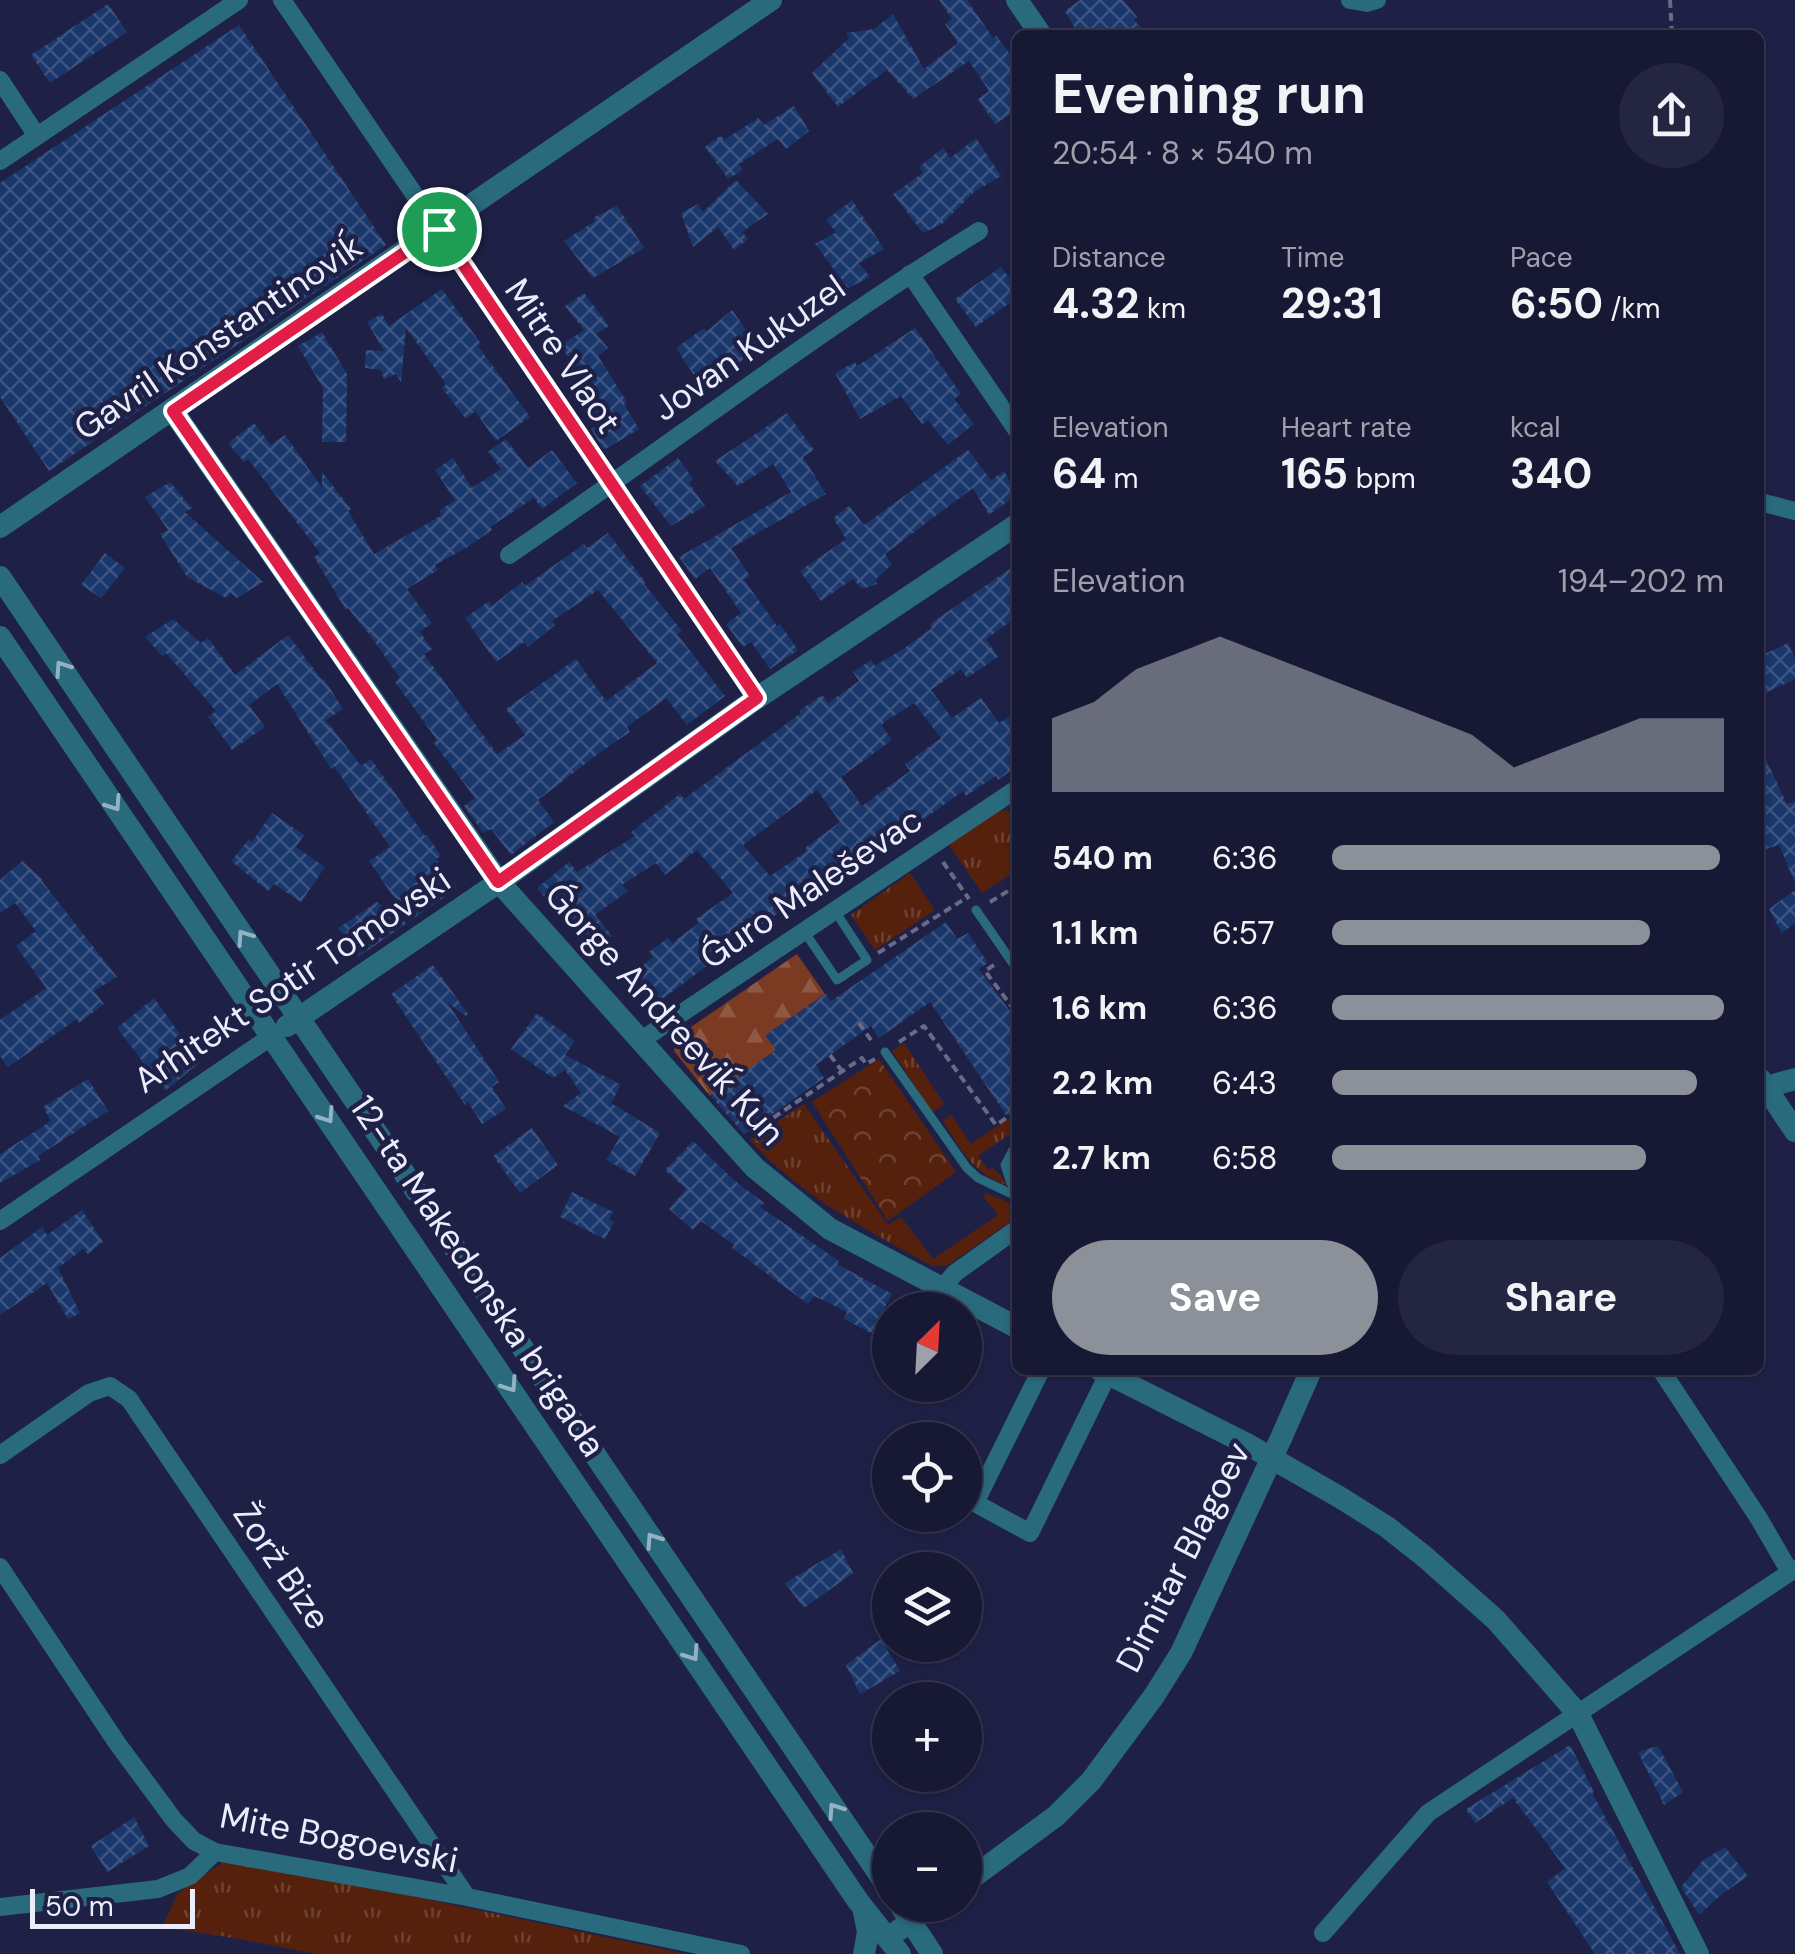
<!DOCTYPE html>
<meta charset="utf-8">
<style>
body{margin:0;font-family:"DM Sans",sans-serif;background:#242540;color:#f1f3f6;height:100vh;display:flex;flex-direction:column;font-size:38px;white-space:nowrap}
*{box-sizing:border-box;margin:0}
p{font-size:32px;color:#9ea0ac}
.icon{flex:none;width:55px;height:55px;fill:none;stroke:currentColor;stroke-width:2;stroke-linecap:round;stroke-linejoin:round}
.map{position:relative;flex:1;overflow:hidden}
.drawer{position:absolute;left:1012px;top:30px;width:752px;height:1345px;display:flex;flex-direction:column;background:#171834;border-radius:15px;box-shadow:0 2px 8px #0004,0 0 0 2px #36374f}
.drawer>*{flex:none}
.needle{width:65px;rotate:24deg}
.buttons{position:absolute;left:872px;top:1292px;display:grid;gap:20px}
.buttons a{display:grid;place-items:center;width:110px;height:110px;border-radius:50%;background:#171834;box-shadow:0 2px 8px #0004,0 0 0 2px #36374f;font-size:50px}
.scale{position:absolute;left:30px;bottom:25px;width:165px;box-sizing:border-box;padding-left:10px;border:5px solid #ebedfc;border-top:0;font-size:28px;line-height:35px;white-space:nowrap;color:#ebedfc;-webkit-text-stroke:8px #1f2046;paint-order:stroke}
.pin{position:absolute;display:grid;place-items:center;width:85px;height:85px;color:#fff;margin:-42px;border:5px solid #fff;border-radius:50%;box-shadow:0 2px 10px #0007}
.round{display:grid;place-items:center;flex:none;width:105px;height:105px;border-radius:52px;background:#242540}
.headline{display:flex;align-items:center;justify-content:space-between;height:170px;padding:0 40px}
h1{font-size:55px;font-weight:700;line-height:75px}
.stats{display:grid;grid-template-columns:repeat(3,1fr);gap:15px;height:170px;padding:10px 40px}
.stats div{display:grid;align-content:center}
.stats b{font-size:42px;font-weight:700}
.stats small{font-size:28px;font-weight:400}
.stats p{font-size:28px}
.chart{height:280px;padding:20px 40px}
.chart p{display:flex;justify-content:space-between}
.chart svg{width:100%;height:180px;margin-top:10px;fill:#8c9099;opacity:.7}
.primary-button{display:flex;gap:20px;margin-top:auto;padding:20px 40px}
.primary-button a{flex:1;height:115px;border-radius:60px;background:#8c9099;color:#fff;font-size:40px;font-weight:700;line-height:115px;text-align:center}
.primary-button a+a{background:#242540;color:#f1f3f6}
ul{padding:0 40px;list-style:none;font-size:32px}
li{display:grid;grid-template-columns:160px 120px 1fr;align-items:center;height:75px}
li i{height:25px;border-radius:12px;background:#8c9099}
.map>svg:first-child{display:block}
.grass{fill:url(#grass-tufts)}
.forest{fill:url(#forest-firs)}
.park{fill:url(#park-crowns)}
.building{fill:url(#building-cross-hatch);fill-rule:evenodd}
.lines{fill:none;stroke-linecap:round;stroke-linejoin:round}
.path{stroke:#686a87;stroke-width:4;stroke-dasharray:8 5;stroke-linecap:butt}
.service{stroke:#2a6a7d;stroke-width:9}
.minor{stroke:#2a6a7d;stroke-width:18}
.tertiary{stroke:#2a6a7d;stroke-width:22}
.oneway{stroke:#94b2c3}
.route-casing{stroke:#fff;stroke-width:20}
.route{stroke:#e11d48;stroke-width:12}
.labels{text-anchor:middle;stroke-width:9;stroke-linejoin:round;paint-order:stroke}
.street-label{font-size:35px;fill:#ebedfc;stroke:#1f2046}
</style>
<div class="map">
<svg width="1795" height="1954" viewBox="0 0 1795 1954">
<defs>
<pattern id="grass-tufts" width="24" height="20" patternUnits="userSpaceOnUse" patternTransform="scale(2.5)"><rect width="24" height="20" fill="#55210d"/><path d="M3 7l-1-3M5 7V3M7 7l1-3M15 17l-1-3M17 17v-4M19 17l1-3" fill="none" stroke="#6e4231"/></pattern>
<pattern id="forest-firs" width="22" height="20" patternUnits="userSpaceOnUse" patternTransform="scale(2.5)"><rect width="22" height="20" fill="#7b3b23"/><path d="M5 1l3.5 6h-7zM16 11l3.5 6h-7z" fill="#8e5844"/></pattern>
<pattern id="park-crowns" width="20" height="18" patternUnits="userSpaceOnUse" patternTransform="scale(2.5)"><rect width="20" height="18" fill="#55210d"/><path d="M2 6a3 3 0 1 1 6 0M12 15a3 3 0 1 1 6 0" fill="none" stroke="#6e4231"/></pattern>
<pattern id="building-cross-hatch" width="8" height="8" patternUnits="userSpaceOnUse" patternTransform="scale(2.5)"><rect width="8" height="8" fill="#19376b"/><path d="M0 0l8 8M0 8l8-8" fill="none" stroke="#3b5481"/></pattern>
</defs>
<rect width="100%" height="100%" fill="#1f2046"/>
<!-- grass -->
<g class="grass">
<path d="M 1006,810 L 1017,817 L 1017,870 L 982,893 L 949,845 L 992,813 Z"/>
<path d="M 910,873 L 935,910 L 875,950 L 851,915 Z"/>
<path d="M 904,1043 L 944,1104 L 932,1112 L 892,1051 Z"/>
<path d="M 804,1104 L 888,1225 L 901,1217 L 933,1259 L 998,1215 L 983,1196 L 986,1193 L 1017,1206 L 1017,1217 L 947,1266 L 933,1266 L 923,1261 C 859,1225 800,1195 750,1140 Z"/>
<path d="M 1017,1113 L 1017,1129 L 978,1156 L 988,1170 L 993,1167 L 1009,1186 C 972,1173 963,1152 943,1121 L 951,1115 L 971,1144 Z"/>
<path d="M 223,1862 L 411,1896 L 687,1954 L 316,1954 L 240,1939 L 162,1927 L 178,1893 Z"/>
</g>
<!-- forest -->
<path class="forest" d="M 797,954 L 825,994 L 766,1035 L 776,1050 L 710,1096 L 674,1051 L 675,1038 Z"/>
<!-- park -->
<path class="park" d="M 879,1059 L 956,1172 L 888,1221 L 812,1102 Z"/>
<!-- building -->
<g class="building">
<path d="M 939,0 L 967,0 L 993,38 L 996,36 L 1018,64 L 1018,109 L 995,124 L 978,99 L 989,91 L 969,61 L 913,99 L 887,70 L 838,107 L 812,73 L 849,38 L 847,33 L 874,29 L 893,14 L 924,69 L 958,43 L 945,24 L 952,19 Z"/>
<path d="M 1080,0 L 1123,0 L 1137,17 L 1134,20 L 1148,35 L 1079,35 L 1065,11 Z"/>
<path d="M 108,4 L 127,32 L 50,83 L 31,55 Z"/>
<path d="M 239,25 L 386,245 L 49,471 L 0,397 L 0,183 Z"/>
<path d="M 794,106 L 809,131 L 786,149 L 778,139 L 739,164 L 743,170 L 728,179 L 705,147 L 721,135 L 724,140 L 758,118 L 764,125 Z"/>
<path d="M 976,138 L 1001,176 L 974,192 L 942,224 L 923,233 L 893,194 L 923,173 L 919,167 L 943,148 L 950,158 Z"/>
<path d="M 736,180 L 768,214 L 742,232 L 748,239 L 734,250 L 718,227 L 693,247 L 681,213 L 698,204 L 703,212 Z"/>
<path d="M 852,200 L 884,249 L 859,263 L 870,277 L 848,288 L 815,244 L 836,232 L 826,220 Z"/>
<path d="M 617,206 L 644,248 L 593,278 L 564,241 L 595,221 L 593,218 Z"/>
<path d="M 1001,267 L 1018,289 L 1018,297 L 976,327 L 955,299 Z"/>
<path d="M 442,289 L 481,344 L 478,346 L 530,417 L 496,441 L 475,411 L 466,419 L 442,388 L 446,384 L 406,328 L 401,382 L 396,374 L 384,379 L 381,370 L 365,368 L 366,350 L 384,351 L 367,322 L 382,314 L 389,326 Z"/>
<path d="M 584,293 L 609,326 L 596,334 L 608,348 L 598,356 L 627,402 L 624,404 L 639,429 L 604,450 L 591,429 L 598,425 L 579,396 L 587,391 L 561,345 L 584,330 L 565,306 Z"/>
<path d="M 732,310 L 759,348 L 734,366 L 729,358 L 697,380 L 676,348 L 704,328 L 706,332 Z"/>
<path d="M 915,328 L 961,394 L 954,399 L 974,424 L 948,445 L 928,420 L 922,424 L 901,396 L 860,419 L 835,373 L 855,362 L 857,366 Z"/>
<path d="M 322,332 L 347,374 L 346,442 L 322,442 L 323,388 L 298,346 Z"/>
<path d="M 787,413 L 814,450 L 803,457 L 826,494 L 731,548 L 750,576 L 744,580 L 777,626 L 780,624 L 798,650 L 770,669 L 751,642 L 743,647 L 726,624 L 741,613 L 710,568 L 695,579 L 679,557 L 791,492 L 773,464 L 738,486 L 715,461 Z"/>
<path d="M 254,423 L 271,445 L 285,435 L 322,488 L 322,472 L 351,509 L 348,511 L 374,554 L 442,515 L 439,511 L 455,500 L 435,470 L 453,458 L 472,488 L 501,469 L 488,452 L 506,439 L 528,468 L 552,450 L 577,483 L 542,509 L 534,498 L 490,527 L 492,530 L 466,548 L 435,565 L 438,570 L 407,589 L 432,623 L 420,632 L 432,649 L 424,654 L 497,754 L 525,735 L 506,709 L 576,659 L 606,701 L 657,663 L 598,590 L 552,621 L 555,625 L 528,647 L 524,642 L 496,662 L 465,618 L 489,601 L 492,606 L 522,582 L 525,586 L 584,544 L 587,548 L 608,533 L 646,583 L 644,584 L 682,631 L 677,634 L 725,696 L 687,725 L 666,698 L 627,727 L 630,732 L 602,751 L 538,800 L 554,822 L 511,855 L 491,829 L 483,833 L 464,806 L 475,798 L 433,742 L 437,740 L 395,682 L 400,678 L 372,638 L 348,608 L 346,610 L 314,557 L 320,553 L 248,459 L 244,462 L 228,443 Z"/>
<path d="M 968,450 L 991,480 L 1004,471 L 1018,494 L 989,515 L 973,488 L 885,554 L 892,564 L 875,580 L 877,584 L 862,589 L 853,579 L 821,601 L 800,571 L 846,539 L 833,518 L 849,506 L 864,525 Z"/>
<path d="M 678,458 L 693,479 L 689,483 L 705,506 L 671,526 L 640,486 Z"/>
<path d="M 170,482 L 192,508 L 185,512 L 263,582 L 237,598 L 231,593 L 226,598 L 187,577 L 160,534 L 168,530 L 145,497 Z"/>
<path d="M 105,553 L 125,568 L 101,598 L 81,585 Z"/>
<path d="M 1018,563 L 1018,616 L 986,639 L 998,657 L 967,678 L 961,669 L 931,690 L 952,718 L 981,698 L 999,723 L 1018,711 L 1018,766 L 998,780 L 996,776 L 966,796 L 963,791 L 880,851 L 860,865 L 856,865 L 782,918 L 778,913 L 718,955 L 719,957 L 657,1003 L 634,972 L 653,957 L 649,952 L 668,938 L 672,943 L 699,923 L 696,919 L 733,893 L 697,850 L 665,875 L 656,863 L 622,885 L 628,891 L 595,915 L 612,936 L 589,954 L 537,888 L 569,862 L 577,872 L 635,836 L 631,832 L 680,794 L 684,799 L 801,713 L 799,711 L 822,695 L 828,703 L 859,681 L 853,672 L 871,660 L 875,666 L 906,647 L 932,628 L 930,624 ZM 914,703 L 941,738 L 905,764 L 910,771 L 862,806 L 841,777 L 892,740 L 882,726 L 883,723 ZM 817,790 L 840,822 L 805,848 L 807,851 L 770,876 L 743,845 Z"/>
<path d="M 173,619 L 201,643 L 208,638 L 235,675 L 288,635 L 322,680 L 324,679 L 343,709 L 326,720 L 361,766 L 371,759 L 425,836 L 427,835 L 441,856 L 436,859 L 457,888 L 410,921 L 369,861 L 390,847 L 334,766 L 331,769 L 277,684 L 249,705 L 265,727 L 232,750 L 208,717 L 216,711 L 166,653 L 162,656 L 145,637 Z"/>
<path d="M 1788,643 L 1795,659 L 1795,679 L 1765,693 L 1760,681 L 1760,656 Z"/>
<path d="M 1760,747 L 1787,804 L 1795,801 L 1795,883 L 1779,845 L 1760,851 Z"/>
<path d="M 272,813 L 304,835 L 296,847 L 325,867 L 301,902 L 274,884 L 268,891 L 231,861 L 249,839 L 252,842 Z"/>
<path d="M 22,861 L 42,879 L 41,880 L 117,977 L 94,991 L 104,1004 L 79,1023 L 77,1019 L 8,1067 L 0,1056 L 0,1020 L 46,988 L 16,946 L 36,931 L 15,903 L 0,913 L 0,880 Z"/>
<path d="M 1795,890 L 1795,923 L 1782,933 L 1769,909 Z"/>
<path d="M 377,902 L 407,923 L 358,957 L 338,928 Z"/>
<path d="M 946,922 L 957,939 L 968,933 L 988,963 L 979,969 L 1018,1022 L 1018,1107 L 1006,1115 L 930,1002 L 879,1038 L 871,1026 L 830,1055 L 816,1065 L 824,1078 L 744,1134 L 710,1095 L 776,1050 L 765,1035 L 826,994 L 831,1001 Z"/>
<path d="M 433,965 L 468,1014 L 466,1016 L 447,1002 L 499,1082 L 492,1087 L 506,1109 L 482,1124 L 468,1102 L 465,1105 L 391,994 Z"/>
<path d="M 154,998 L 200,1062 L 165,1091 L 117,1028 Z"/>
<path d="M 537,1013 L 575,1041 L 565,1055 L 621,1085 L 611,1103 L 660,1133 L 635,1176 L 606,1160 L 620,1137 L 563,1106 L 581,1093 L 565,1070 L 553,1078 L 511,1049 Z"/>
<path d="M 88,1079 L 108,1111 L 38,1156 L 40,1160 L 0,1183 L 0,1154 L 51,1121 L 43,1107 Z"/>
<path d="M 532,1128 L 558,1165 L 520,1193 L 493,1156 Z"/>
<path d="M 693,1141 L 735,1181 L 764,1203 L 760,1207 L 839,1261 L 837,1264 L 892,1294 L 871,1333 L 844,1319 L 847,1312 L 814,1296 L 808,1304 L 732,1248 L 734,1245 L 701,1221 L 693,1230 L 669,1209 L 686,1189 L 665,1170 Z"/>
<path d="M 572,1192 L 613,1212 L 609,1219 L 614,1222 L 605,1239 L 560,1217 Z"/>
<path d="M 82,1210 L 103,1242 L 88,1254 L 83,1249 L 58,1268 L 80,1313 L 68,1319 L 47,1283 L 0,1315 L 0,1258 L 42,1227 L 47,1235 Z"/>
<path d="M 841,1549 L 853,1573 L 804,1608 L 785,1583 Z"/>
<path d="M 881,1639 L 900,1671 L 860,1694 L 846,1665 Z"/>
<path d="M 1570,1745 L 1594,1792 L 1592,1793 L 1680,1954 L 1595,1954 L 1547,1882 L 1565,1868 L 1513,1798 L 1475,1823 L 1466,1809 Z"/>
<path d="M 1658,1746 L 1683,1792 L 1664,1805 L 1638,1752 Z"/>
<path d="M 134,1817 L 149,1846 L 107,1872 L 91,1846 Z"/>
<path d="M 1725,1847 L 1748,1876 L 1722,1894 L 1699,1915 L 1681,1887 L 1703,1860 Z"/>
</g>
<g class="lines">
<!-- path -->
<g class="path">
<path d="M 1670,0 L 1672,35"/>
<path d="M 943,862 L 969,899"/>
<path d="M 990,902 L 1018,885"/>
<path d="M 878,953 L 963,900"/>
<path d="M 994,965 L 985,971 L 1018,1015"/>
<path d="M 859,1023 L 873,1043"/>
<path d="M 899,1042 L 924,1026 L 996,1125 L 1018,1110"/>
<path d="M 830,1055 L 842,1071"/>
<path d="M 752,1132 L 862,1058 L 866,1064 L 875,1059"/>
</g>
<!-- service -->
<g class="service">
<path d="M 976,910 L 1018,971"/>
<path d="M 804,931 L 837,980 L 867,960 L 835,911"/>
<path d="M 885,1052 L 967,1168 L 978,1178 L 1018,1197"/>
<path d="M 1018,1146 L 1013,1150 L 1005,1165 L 1011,1183 L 1018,1194"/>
</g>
<!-- minor -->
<g class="minor">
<path d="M 282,0 L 757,698"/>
<path d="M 1350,0 L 1367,3 L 1377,0"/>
<path d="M 0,80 L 37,136"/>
<path d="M 0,161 L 239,0"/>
<path d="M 910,274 L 1018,432"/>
<path d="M 1760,502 L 1795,511"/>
<path d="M 509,555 C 666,448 817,331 979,231"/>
<path d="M 640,1041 L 1018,788"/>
<path d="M 0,1221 L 272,1036"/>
<path d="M 941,1289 L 955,1273 L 1018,1228"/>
<path d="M 1041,1370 L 975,1503 L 1030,1533 L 1108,1374"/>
<path d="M 1661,1370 L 1758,1517 L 1790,1572"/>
<path d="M 0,1455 L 89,1393 L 110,1386 L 129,1399 L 467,1897"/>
<path d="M 0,1567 L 117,1743 L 174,1820 L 194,1841 L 215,1852 L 467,1897 L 741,1954"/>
<path d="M 0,1907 L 158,1889 L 190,1876 L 215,1852"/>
<path d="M 1323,1933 L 1428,1813 L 1795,1569"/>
</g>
<!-- tertiary -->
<g class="tertiary">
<path d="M 1017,0 L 1041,35"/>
<path d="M 173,411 L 499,882 L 735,1146 L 755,1168 L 830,1229 L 1018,1328"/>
<path d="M 0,527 L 771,0"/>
<path d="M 0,577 L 890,1890"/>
<path d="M 0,637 L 858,1901 L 900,1954"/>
<path d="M 287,1026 L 499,882 L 757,698 L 1018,524"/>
<path d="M 1760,1079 L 1795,1131"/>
<path d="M 1766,1087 L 1795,1079"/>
<path d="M 1100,1370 L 1247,1444 L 1341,1498 L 1387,1527 L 1425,1557 L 1496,1620 L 1578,1714 L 1698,1954"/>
<path d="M 965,1883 L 1056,1816 L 1091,1781 L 1154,1696 L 1181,1653 L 1282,1436 L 1311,1370"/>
<path d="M 900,1905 L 932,1954"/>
<path d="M 899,1930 L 933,1905"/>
<path d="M 864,1954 L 868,1932 L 864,1912"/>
</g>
</g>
<!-- one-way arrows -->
<defs><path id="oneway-chevron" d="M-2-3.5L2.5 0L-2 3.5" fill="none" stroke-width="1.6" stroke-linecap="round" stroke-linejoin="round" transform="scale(2.5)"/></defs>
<g class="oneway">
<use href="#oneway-chevron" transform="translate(62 668) rotate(-124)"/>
<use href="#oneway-chevron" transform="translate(114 804) rotate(56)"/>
<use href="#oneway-chevron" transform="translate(244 937) rotate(-124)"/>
<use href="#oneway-chevron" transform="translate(327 1116) rotate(56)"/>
<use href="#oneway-chevron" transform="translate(510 1385) rotate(56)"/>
<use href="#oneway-chevron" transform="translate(653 1540) rotate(-124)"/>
<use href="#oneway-chevron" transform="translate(692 1654) rotate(56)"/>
<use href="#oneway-chevron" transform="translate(835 1810) rotate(-124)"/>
</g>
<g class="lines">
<!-- route casing -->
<g class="route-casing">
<path id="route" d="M 439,229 L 757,698 L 498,882 L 173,411 Z"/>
</g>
<!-- route -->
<use href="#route" class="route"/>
</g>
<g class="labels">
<!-- street labels -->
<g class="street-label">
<text transform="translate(218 337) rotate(-34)" y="12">Gavril Konstantinoviḱ</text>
<text transform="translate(749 348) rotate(-35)" y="12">Jovan Kukuzel</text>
<text transform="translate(563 356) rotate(56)" y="12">Mitre Vlaot</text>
<text transform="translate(811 888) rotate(-34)" y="12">Ǵuro Maleševac</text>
<text transform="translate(292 980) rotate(-34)" y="12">Arhitekt Sotir Tomovski</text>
<text transform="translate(665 1014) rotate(48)" y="12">Ǵorge Andreeviḱ Kun</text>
<text transform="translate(478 1276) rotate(56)" y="12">12-ta Makedonska brigada</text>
<text transform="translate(1183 1557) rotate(-63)" y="12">Dimitar Blagoev</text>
<text transform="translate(282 1566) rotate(56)" y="12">Žorž Bize</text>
<text transform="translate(339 1838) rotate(11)" y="12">Mite Bogoevski</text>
</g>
</g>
</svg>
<div class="buttons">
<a><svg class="needle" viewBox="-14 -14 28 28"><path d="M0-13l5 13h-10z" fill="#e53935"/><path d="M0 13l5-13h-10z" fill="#9ea0ac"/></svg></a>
<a><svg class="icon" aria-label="locate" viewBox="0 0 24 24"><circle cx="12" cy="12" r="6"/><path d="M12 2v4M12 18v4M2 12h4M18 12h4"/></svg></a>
<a><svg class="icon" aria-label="layers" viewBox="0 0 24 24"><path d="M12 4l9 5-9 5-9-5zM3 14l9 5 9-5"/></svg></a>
<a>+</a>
<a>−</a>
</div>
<div class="scale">50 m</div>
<div class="pin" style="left:439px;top:229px;background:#1e9e55"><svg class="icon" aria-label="arrive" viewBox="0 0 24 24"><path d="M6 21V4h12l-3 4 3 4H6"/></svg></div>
<section class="drawer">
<div class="headline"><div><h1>Evening run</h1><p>20:54 · 8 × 540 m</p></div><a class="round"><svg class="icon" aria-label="share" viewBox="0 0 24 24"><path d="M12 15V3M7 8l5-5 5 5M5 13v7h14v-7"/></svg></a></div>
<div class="stats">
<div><p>Distance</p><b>4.32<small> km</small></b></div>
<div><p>Time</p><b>29:31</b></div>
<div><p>Pace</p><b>6:50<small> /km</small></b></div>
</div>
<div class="stats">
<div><p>Elevation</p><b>64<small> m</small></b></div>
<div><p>Heart rate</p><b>165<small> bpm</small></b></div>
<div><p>kcal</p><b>340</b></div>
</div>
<div class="chart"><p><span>Elevation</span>194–202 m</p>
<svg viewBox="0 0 160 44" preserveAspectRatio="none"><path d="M0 44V26L10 22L20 14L30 10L40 6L50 10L60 14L70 18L80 22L90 26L100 30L110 38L120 34L130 30L140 26L150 26L160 26V44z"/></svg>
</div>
<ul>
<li><b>540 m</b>6:36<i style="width:99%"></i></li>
<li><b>1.1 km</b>6:57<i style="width:81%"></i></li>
<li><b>1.6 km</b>6:36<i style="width:100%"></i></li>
<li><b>2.2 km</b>6:43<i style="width:93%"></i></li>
<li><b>2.7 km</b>6:58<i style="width:80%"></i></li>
</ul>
<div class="primary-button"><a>Save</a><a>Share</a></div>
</section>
</div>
